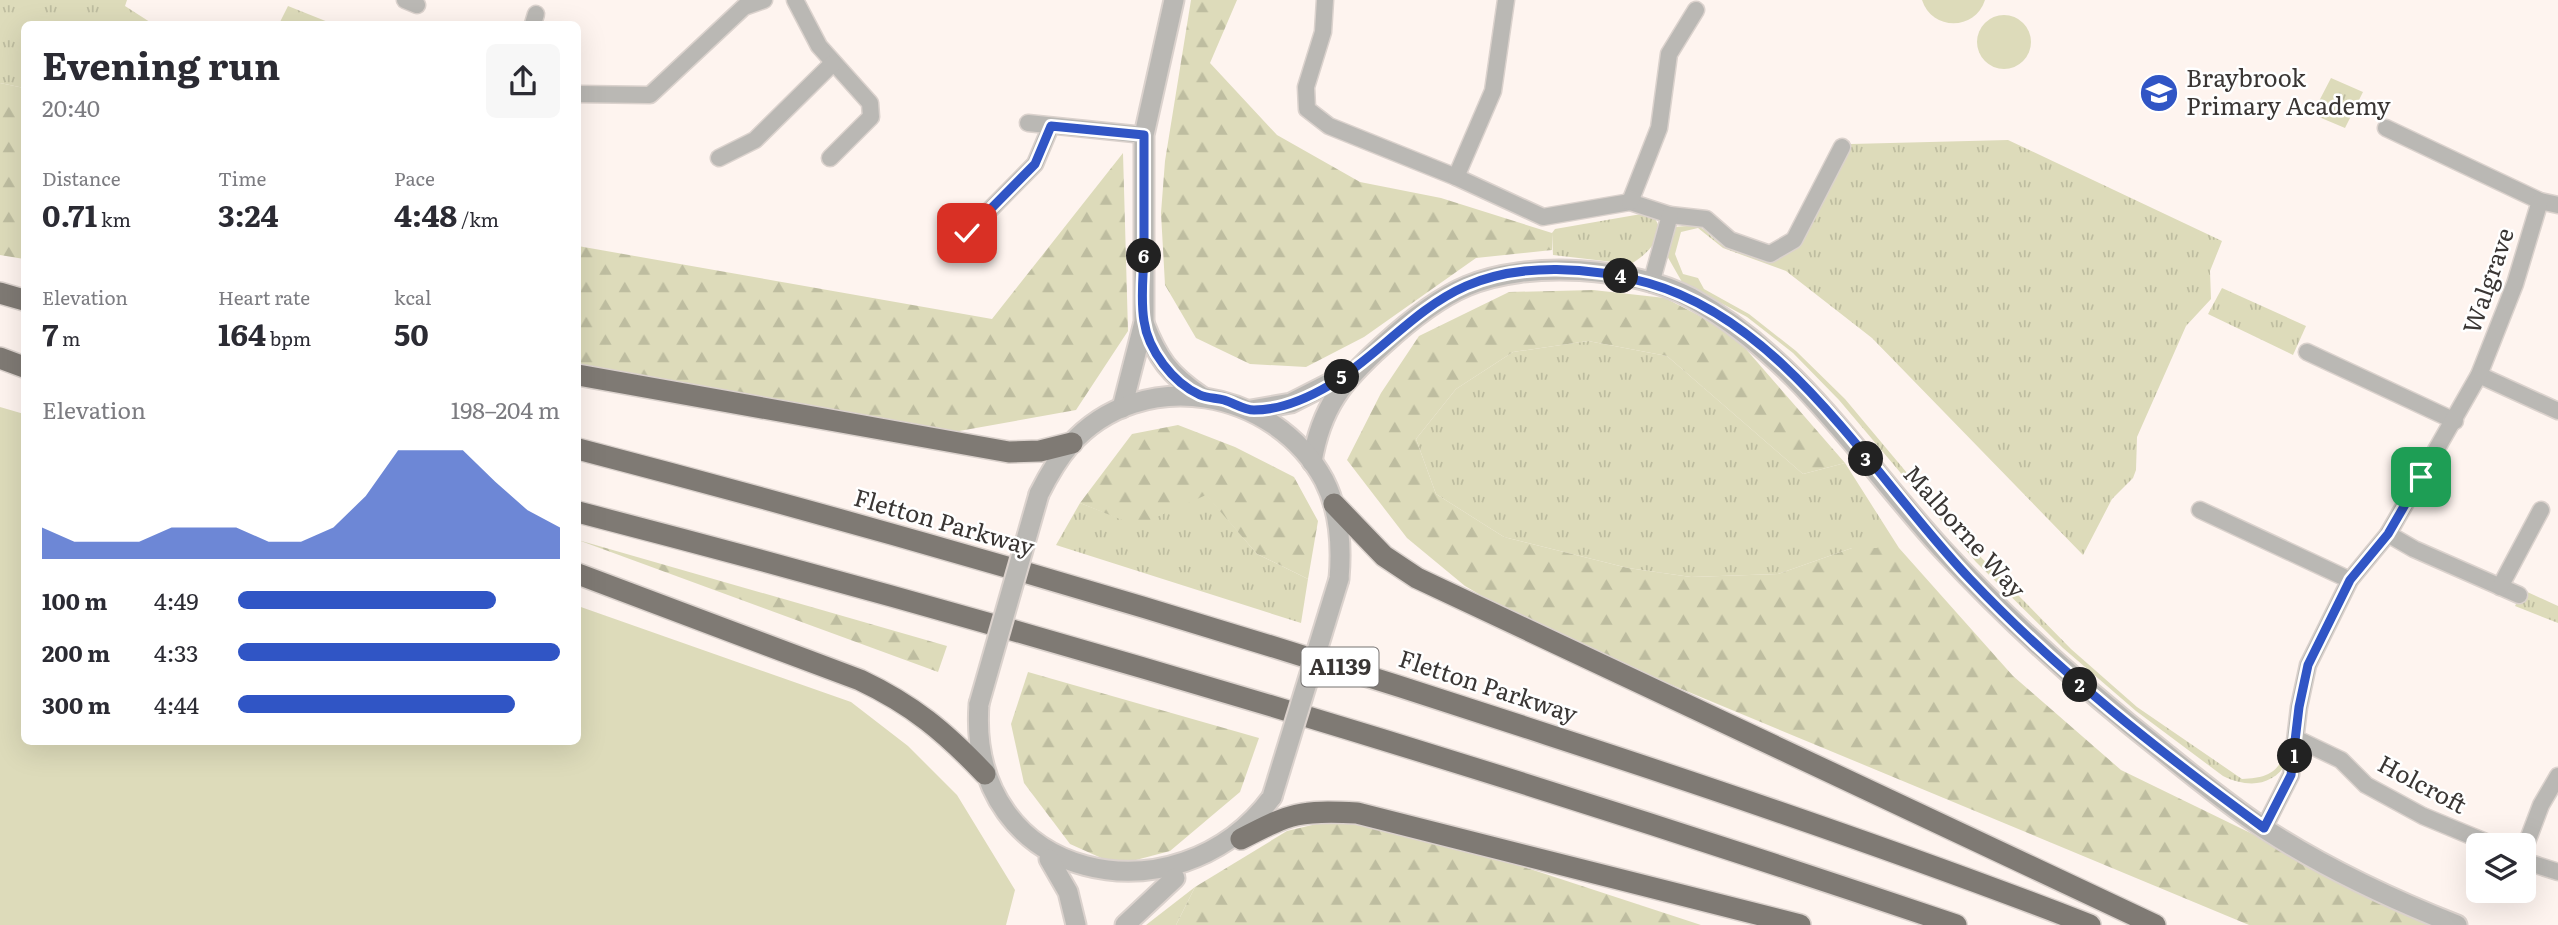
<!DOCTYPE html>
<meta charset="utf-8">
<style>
body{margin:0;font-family:Literata,serif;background:#f7f7f7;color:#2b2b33;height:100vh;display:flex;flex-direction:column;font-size:26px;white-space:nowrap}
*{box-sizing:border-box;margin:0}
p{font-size:23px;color:#7c7c81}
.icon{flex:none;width:38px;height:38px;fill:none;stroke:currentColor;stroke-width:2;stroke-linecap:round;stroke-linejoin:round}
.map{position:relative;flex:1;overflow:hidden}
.sheet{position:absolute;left:21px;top:21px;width:560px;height:724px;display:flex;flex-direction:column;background:#fff;border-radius:10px;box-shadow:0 7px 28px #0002}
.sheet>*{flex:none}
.controls{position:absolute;left:2466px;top:833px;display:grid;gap:14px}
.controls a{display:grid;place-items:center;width:70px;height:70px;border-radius:10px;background:#fff;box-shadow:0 7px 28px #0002;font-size:35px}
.pin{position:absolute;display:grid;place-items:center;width:60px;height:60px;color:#fff;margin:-30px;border-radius:14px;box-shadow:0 4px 10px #0006}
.km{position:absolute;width:35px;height:35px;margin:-18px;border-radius:50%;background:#222;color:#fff;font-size:19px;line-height:35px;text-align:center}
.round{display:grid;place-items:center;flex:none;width:74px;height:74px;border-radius:10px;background:#f7f7f7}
.overview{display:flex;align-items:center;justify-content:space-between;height:119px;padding:0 21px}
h1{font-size:38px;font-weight:700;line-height:52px}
.figures{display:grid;grid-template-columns:repeat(3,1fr);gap:10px;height:119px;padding:7px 21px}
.figures div{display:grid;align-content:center}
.figures b{font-size:30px;font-weight:700}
.figures small{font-size:19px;font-weight:400}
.figures p{font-size:19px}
.chart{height:196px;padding:14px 21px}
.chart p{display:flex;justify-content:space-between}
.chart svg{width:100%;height:126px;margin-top:7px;fill:#3055c5;opacity:.7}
ul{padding:0 21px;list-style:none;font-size:23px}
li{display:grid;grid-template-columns:112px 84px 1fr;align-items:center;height:52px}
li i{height:18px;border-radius:9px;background:#3055c5}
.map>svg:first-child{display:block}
.grass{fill:url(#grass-tufts)}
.forest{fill:url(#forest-firs)}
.park{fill:#dddbba}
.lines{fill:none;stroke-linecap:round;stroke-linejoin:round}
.minor-casing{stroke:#dbd2cd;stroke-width:19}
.tertiary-casing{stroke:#dbd2cd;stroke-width:23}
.trunk-casing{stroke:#dbd2cd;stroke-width:24}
.minor{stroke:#bab8b4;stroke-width:16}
.tertiary{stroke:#bab8b4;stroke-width:19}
.trunk{stroke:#7f7a74;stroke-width:21}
.tertiary-bridge-casing{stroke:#dbd2cd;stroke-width:23;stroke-linecap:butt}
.tertiary-bridge{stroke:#bab8b4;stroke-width:19}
.route-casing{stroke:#fff;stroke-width:14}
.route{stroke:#3055c5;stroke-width:9}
.labels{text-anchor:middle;stroke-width:5;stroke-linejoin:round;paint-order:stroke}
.shield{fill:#fff;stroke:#757271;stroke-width:2}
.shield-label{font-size:23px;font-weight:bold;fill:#3a3634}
.poi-label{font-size:24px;fill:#3a3634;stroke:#fff;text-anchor:start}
.street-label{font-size:24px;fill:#3a3634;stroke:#fff}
</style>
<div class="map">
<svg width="2558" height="925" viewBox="0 0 2558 925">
<defs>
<pattern id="grass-tufts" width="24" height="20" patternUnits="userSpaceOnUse" patternTransform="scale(1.75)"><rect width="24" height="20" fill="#dddbba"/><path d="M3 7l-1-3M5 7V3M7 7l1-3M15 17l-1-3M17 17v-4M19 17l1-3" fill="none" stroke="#bebda0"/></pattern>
<pattern id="forest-firs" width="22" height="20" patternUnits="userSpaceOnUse" patternTransform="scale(1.75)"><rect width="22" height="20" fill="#dddbba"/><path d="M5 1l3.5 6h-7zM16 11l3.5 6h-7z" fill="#bebda0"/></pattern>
</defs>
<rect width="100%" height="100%" fill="#fef4ef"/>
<!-- grass -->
<g class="grass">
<path d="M 0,0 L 127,0 L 125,6 L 153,24 L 24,24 L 24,88 L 0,83 Z"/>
<path d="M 288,6 L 333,24 L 279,24 Z"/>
<path d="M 2331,78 L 2363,92 L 2345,128 L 2307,112 L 2317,105 Z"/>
<path d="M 2008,140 L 2222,241 L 2210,271 L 2211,299 L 2186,326 L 2137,437 L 2136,470 L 2133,478 L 2112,499 L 2083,555 L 1872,338 L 1786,271 L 1723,248 L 1698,228 L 1681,232 L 1675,254 L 1683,274 L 1698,278 L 1704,289 L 1749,314 L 1796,351 L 1845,399 L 1959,535 L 2071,649 L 2137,707 L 2242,779 C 2268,778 2281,772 2287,745 L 2288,761 C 2273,787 2248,788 2223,776 L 2136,711 L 2063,648 L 1976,562 L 1839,400 L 1793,353 L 1747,317 L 1682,282 L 1666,254 L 1675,227 C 1710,223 1699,230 1724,246 C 1737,254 1759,256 1773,261 L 1800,244 L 1851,144 Z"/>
<path d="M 1647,213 C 1674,227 1648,256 1630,264 L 1553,255 L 1552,233 L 1555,229 Z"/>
<path d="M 2222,288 L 2306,326 L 2293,355 L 2208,314 Z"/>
<path d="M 1588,341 L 1667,356 L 1803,474 L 1845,463 L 1899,548 L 1852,548 L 1778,574 L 1691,577 L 1628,568 L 1504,537 L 1436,494 L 1416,439 L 1456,389 L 1513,352 Z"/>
<path d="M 1206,494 L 1257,554 L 1308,579 L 1301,623 L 1056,545 L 1080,503 L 1137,525 Z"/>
<path d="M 2523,590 L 2558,606 L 2558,623 L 2515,606 Z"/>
<path d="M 1195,887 L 1176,925 L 1146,925 Z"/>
</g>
<!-- forest -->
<g class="forest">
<path d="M 1191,0 L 1237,0 L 1210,63 L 1277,135 L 1360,182 L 1441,198 L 1552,233 L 1552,250 L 1476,258 L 1364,337 L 1306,367 L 1250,364 L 1196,338 L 1165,285 L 1161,213 L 1165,161 Z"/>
<path d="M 0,83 L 24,88 L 24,259 L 0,255 Z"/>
<path d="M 1123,153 L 1128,331 L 1076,410 L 948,433 L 578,364 L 578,246 L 992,319 Z"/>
<path d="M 1593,290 L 1665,298 L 1731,332 L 1845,463 L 1803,474 L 1667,356 L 1588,341 L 1513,352 L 1456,389 L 1416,439 L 1436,494 L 1504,537 L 1628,568 L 1691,577 L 1778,574 L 1852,548 L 1899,548 L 2013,676 L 2121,770 L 2440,925 L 2249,925 L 1542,631 L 1465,586 L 1407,538 L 1347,460 L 1381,393 L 1419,336 L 1509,292 Z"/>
<path d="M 1178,425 L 1235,447 L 1294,477 L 1318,521 L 1308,579 L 1257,554 L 1206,495 L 1137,526 L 1080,503 L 1132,434 Z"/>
<path d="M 578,540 L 947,646 L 938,672 Z"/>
<path d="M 1028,672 L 1259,738 L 1240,792 L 1170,851 L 1117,865 L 1070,844 L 1024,783 L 1011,724 Z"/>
<path d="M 1333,820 L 1414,831 L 1701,925 L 1176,925 L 1195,887 L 1287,831 Z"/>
</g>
<!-- park -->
<g class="park">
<path d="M 1922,0 L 1985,0 C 1975,31 1932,31 1922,0 Z"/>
<circle cx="2004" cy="42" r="27"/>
<path d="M 0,407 L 24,414 L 24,742 L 578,742 L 578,606 L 851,702 L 908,746 L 957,795 L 1015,890 L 1006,925 L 0,925 Z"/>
</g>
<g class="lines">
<!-- minor casing -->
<g class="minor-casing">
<g id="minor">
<path d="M 405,0 L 417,5"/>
<path d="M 795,0 L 819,46 L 870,103 L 871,117 L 830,158"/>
<path d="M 1325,0 L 1323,32 L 1306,87 L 1307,109 L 1329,126 L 1456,177 L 1543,217 L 1630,202 L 1670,215 L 1706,219 L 1730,240 L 1770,254 L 1794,240 L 1842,147"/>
<path d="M 533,24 L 536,14"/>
<path d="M 578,94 L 650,95 L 744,7 L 764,0"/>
<path d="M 1028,123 L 1144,135"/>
<path d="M 2386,128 L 2540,201 L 2558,205"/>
<path d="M 719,158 L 755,140 L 833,63"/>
<path d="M 1456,177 L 1493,91 L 1506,0"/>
<path d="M 1630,202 L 1659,128 L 1669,54 L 1696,10"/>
<path d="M 967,233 L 1035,164 L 1051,126"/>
<path d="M 1651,284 L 1670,215"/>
<path d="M 2307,352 L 2455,421"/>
<path d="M 2479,375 L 2558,411"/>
<path d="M 2200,510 L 2350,580"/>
<path d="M 2388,534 L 2414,549 L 2519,595"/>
<path d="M 2500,587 L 2541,510"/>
<path d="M 2297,739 L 2341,760 L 2366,785 L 2423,816 L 2493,845"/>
<path d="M 2264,828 L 2291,775 L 2299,707 L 2308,665 L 2350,580 L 2388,534 L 2479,375 L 2515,284 L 2540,201"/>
<path d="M 2524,850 L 2541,805 L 2558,776"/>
<path d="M 2524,861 L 2558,872"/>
</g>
</g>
<!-- tertiary casing -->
<g class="tertiary-casing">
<g id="tertiary">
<path d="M 1144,323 C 1158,359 1169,374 1201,396"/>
<path d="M 1122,408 L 1144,322 L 1144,135 L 1174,0"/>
<path d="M 1251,410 L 1291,403 L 1344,376"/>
<path d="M 1312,462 C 1321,407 1343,381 1383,345 C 1408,322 1436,299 1467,286 C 1528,260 1633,267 1691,298 C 1797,356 1862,461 1941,548 C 2010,623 2085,690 2165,753 C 2197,779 2230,806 2265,829 C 2325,868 2391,899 2457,925"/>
<path d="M 1039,494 C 1048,476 1057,460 1070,445 C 1142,364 1275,389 1324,480 C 1340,511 1342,545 1339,579"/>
<path d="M 979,704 C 966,883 1178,925 1272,797"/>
<path d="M 1049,859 L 1068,892 L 1076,925"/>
<path d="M 1125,925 L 1175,878"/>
</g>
</g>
<!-- trunk casing -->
<g class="trunk-casing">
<g id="trunk">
<path d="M 0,293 L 24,300"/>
<path d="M 0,358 L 24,367"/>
<path d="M 578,375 L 1009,452 L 1040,451 L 1072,443"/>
<path d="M 578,449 C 904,534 1228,629 1549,735 C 1730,794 1912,856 2090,925"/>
<path d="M 1334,504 L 1384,556 L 1417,578 L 2155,925"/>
<path d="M 578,512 C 1042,632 1502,771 1956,925"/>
<path d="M 578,574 L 860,680 C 913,705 945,732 985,774"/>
<path d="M 1241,839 C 1291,813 1300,810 1357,813 L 1800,925"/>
</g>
</g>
<!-- minor -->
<use href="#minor" class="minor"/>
<!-- tertiary -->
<use href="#tertiary" class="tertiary"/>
<!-- trunk -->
<use href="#trunk" class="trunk"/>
<!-- tertiary-bridge casing -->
<g class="tertiary-bridge-casing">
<g id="tertiary-bridge">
<path d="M 979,704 L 1039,494"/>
<path d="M 1272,797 L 1339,579"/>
</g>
</g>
<!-- tertiary-bridge -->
<use href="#tertiary-bridge" class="tertiary-bridge"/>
</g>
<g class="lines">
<!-- route casing -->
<g class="route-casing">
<path id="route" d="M 967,233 L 1035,164 L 1051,126 L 1144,135 C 1144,173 1144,210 1144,248 C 1144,271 1140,298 1144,321 C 1148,350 1173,383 1200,395 C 1207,398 1216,398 1224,400 C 1234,403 1244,410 1254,410 C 1280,410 1308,398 1330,385 C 1378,356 1414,309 1466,286 C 1521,262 1592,267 1648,283 C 1787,322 1875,480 1970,579 C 2059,673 2160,752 2264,828 L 2291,775 L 2299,707 L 2308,665 L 2350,580 L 2388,534 L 2421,477"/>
</g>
<!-- route -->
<use href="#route" class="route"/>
</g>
<!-- icons -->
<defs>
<g id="school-disc" transform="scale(2.0125)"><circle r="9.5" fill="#3055c5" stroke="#fff"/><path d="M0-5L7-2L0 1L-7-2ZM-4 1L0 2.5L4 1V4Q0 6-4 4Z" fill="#fff"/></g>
</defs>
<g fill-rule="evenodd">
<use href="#school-disc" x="2159" y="93"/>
</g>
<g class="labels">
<!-- shield labels -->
<rect class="shield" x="1301.5" y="647.5" width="77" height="39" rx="5"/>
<g class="shield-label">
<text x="1340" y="675">A1139</text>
</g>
<!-- poi labels -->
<g class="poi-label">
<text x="2186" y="87">Braybrook<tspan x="2186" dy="28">Primary Academy</tspan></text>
</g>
<!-- street labels -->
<g class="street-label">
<text transform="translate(2489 281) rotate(-71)" y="8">Walgrave</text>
<text transform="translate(944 523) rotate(16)" y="8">Fletton Parkway</text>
<text transform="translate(1964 532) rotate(48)" y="8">Malborne Way</text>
<text transform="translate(1488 687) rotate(18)" y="8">Fletton Parkway</text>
<text transform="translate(2422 785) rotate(28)" y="8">Holcroft</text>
</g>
</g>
</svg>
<div class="controls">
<a><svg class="icon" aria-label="layers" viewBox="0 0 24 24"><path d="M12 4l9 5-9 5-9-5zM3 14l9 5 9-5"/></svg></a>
</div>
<div class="pin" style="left:2421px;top:477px;background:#1e9e55"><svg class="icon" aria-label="arrive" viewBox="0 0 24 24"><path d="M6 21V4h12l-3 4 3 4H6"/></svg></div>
<div class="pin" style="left:967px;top:233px;background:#d93025"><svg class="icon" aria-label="check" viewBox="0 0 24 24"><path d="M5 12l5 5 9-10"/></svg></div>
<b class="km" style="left:2295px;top:756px">1</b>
<b class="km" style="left:2080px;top:685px">2</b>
<b class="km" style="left:1866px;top:459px">3</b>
<b class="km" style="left:1621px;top:276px">4</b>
<b class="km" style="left:1342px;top:377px">5</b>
<b class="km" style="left:1144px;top:256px">6</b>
<section class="sheet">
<div class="overview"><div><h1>Evening run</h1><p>20:40</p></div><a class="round"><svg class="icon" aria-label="share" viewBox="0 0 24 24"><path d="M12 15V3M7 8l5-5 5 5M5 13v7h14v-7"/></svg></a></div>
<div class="figures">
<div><p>Distance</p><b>0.71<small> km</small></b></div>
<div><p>Time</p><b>3:24</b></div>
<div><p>Pace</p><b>4:48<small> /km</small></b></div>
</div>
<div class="figures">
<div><p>Elevation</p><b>7<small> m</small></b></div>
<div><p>Heart rate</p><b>164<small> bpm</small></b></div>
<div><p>kcal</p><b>50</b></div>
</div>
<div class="chart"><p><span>Elevation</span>198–204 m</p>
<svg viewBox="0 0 160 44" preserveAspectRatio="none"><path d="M0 44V33L10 38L20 38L30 38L40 33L50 33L60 33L70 38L80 38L90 33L100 22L110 6L120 6L130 6L140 17L150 27L160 33V44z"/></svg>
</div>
<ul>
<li><b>100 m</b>4:49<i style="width:80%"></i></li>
<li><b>200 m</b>4:33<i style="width:100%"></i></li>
<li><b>300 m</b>4:44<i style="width:86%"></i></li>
</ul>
</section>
</div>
